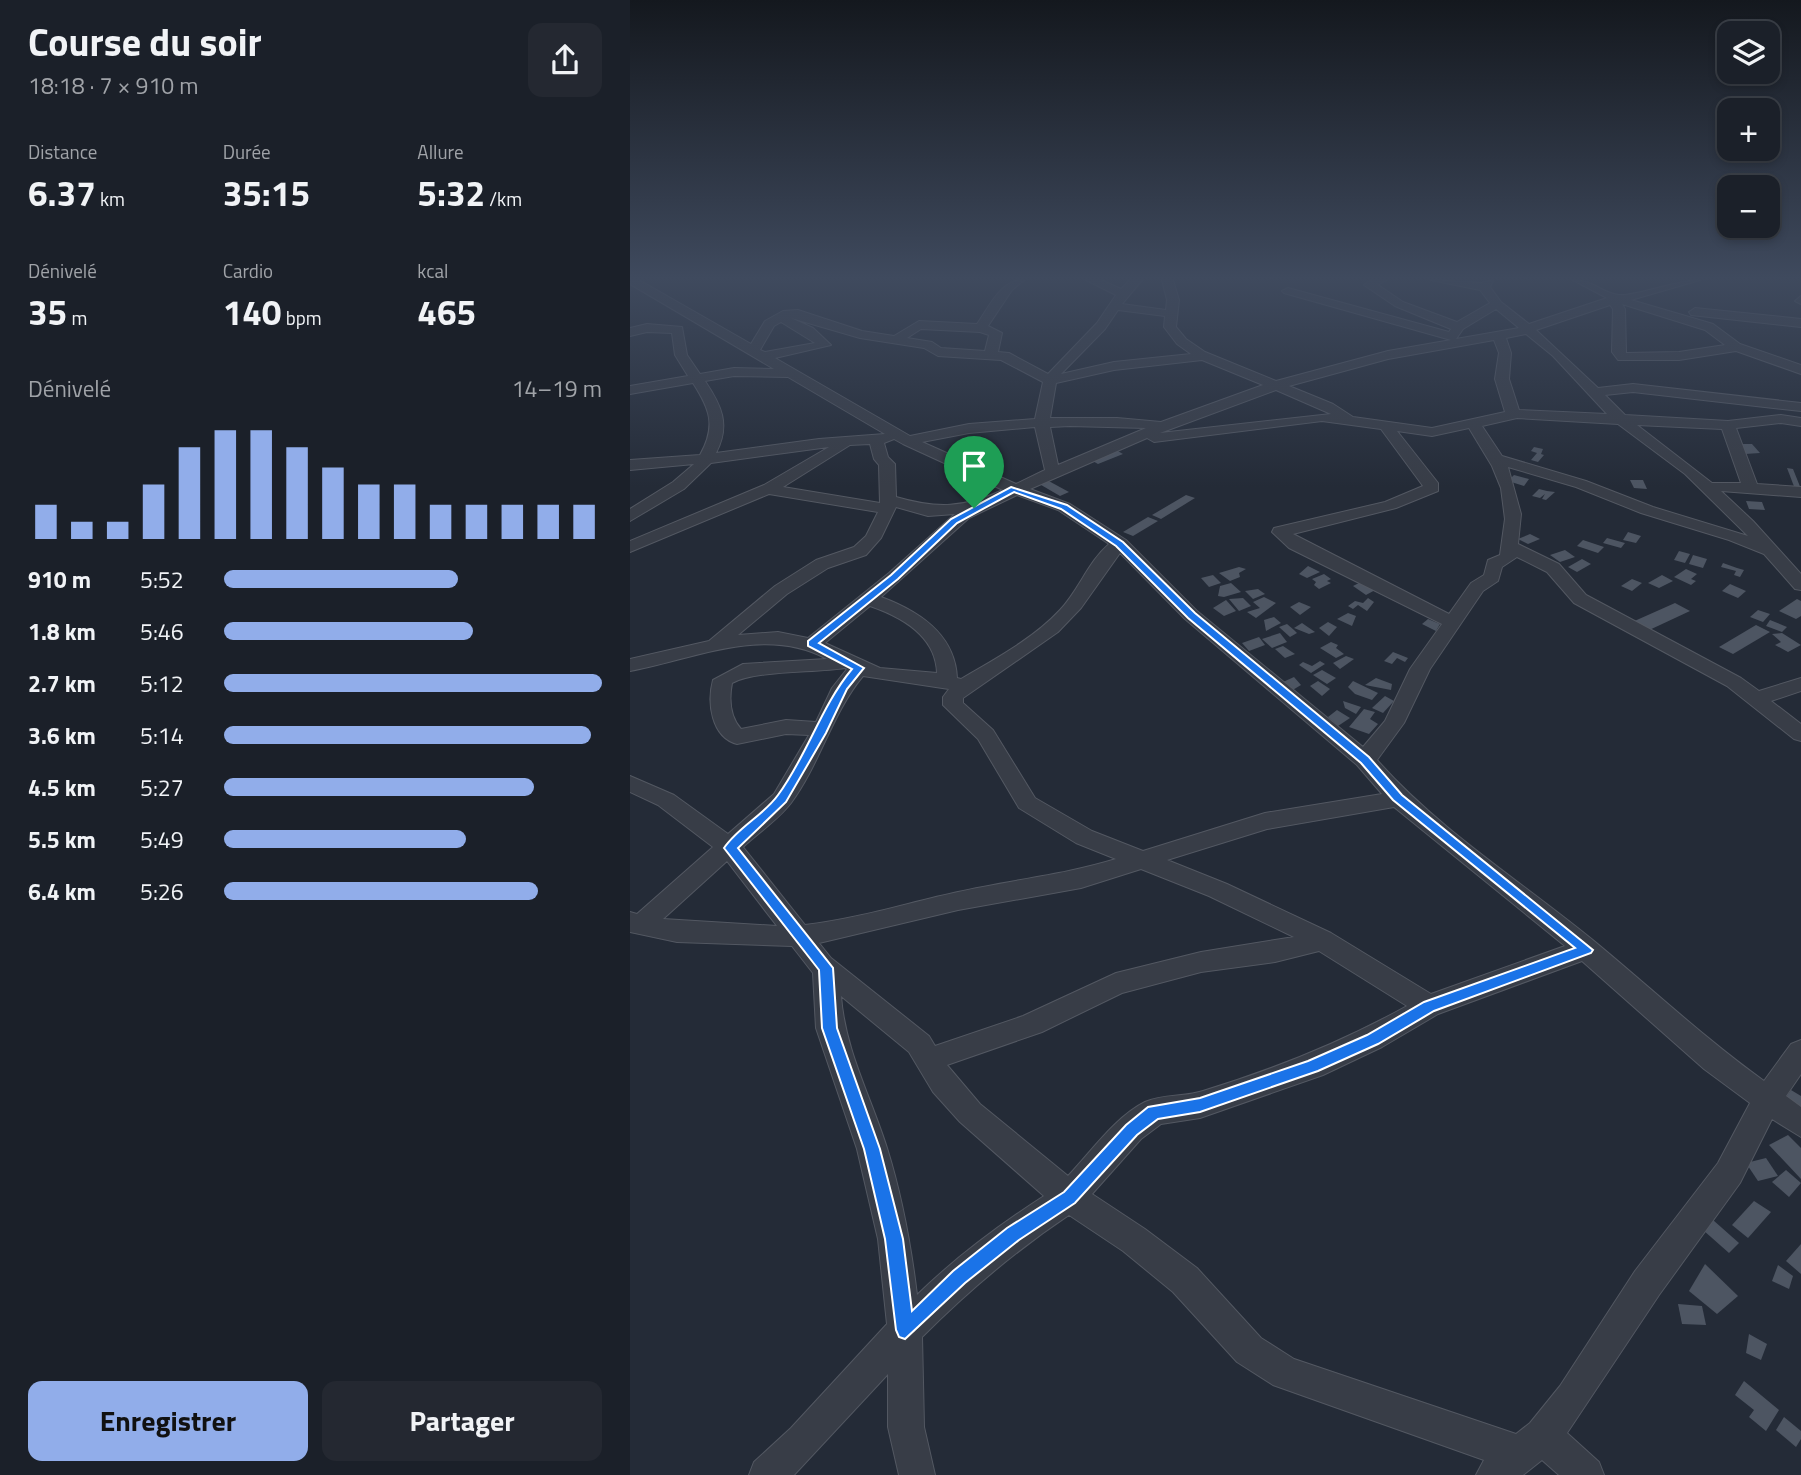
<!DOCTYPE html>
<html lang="fr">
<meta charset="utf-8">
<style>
body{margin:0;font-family:"Titillium Web",sans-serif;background:#242831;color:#f1f3f6;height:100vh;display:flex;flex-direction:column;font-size:26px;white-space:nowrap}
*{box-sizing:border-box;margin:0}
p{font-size:23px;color:#a0a3a8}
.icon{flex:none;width:38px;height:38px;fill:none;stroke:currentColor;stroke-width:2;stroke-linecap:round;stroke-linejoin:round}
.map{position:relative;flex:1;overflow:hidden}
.panel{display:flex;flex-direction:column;background:#1b2029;width:630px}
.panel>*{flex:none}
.tools{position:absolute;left:1087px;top:21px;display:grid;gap:14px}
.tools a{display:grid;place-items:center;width:63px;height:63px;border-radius:14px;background:#1b2029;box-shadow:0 4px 10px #0003,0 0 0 2px #393e46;font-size:35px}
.pin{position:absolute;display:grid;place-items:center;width:60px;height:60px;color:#fff;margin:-72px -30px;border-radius:50% 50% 50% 0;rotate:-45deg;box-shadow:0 0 7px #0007}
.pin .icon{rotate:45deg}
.round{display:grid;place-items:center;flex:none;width:74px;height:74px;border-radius:14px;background:#242831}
.headline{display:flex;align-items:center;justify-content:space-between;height:119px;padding:0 28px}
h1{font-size:38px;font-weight:700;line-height:52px}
.figures{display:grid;grid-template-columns:repeat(3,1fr);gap:10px;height:119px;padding:7px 28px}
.figures div{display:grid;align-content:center}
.figures b{font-size:35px;font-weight:700}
.figures small{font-size:19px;font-weight:400}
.figures p{font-size:19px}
.chart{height:196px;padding:14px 28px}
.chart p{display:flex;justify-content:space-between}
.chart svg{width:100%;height:126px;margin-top:7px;stroke:#91adea;stroke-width:6}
.button{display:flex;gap:14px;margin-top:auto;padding:14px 28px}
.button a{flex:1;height:80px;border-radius:14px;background:#91adea;color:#111;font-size:28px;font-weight:700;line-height:80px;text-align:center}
.button a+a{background:#242831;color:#f1f3f6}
ul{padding:0 28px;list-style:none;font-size:23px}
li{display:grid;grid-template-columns:112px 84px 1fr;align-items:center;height:52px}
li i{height:18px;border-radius:9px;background:#91adea}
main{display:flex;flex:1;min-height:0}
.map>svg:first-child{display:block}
.building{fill:#4d5562}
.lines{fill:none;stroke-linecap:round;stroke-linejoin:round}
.street-casing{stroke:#535862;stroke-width:2}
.street{fill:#383d47;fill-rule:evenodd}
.route{fill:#1a73e8;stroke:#fff;stroke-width:2;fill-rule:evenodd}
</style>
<main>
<section class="panel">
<div class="headline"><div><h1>Course du soir</h1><p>18:18 · 7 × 910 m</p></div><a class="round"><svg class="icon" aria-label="share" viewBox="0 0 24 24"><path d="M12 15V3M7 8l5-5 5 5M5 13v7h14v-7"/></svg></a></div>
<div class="figures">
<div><p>Distance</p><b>6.37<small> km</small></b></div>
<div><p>Durée</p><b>35:15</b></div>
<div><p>Allure</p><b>5:32<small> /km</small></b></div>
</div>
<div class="figures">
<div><p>Dénivelé</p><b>35<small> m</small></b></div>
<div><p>Cardio</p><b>140<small> bpm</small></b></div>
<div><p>kcal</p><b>465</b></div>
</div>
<div class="chart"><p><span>Dénivelé</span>14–19 m</p>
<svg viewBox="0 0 160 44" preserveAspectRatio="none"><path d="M5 44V32M15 44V38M25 44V38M35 44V25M45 44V12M55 44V6M65 44V6M75 44V12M85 44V19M95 44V25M105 44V25M115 44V32M125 44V32M135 44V32M145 44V32M155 44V32"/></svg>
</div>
<ul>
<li><b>910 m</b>5:52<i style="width:62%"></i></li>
<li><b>1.8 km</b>5:46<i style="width:66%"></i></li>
<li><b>2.7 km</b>5:12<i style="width:100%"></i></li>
<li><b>3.6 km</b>5:14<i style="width:97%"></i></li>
<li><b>4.5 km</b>5:27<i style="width:82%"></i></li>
<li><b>5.5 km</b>5:49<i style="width:64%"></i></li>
<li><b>6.4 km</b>5:26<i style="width:83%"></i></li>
</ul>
<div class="button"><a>Enregistrer</a><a>Partager</a></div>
</section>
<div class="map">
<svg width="1171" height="1475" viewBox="0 0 1171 1475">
<rect width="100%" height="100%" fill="#242b37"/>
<!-- building -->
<g class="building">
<path d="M 1108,444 L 1122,444 L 1130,453 L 1115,454 Z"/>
<path d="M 904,447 L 913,449 L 911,454 L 914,455 L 908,462 L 901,460 L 907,453 L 901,451 Z"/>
<path d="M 486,450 L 493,454 L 468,464 L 461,460 Z"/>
<path d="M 1157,468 L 1163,469 L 1171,489 L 1165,489 Z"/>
<path d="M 884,475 L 899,479 L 894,486 L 878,481 Z"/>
<path d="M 415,479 L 439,492 L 430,496 L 406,482 Z"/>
<path d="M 1000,480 L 1013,480 L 1017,489 L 1004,488 Z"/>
<path d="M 909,489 L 917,491 L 925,492 L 916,500 L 912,499 L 915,494 L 910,498 L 902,496 Z"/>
<path d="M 556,495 L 565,498 L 531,519 L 522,515 Z"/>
<path d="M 1116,501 L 1132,502 L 1135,510 L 1119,509 Z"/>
<path d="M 518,517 L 528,521 L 503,536 L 493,532 Z"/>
<path d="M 998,532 L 1011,536 L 1006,543 L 993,540 Z"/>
<path d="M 900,534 L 910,539 L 898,544 L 888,539 Z"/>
<path d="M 977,538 L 995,543 L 991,548 L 973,543 Z"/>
<path d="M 953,540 L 974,547 L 968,553 L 947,546 Z"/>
<path d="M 935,550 L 945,557 L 930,562 L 920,555 Z"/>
<path d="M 1049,551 L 1060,554 L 1055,563 L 1044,560 Z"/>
<path d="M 1063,555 L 1077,559 L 1073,568 L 1059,564 Z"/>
<path d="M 952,559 L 961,564 L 947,572 L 938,567 Z"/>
<path d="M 1093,563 L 1107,568 L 1114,570 L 1110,577 L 1104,575 L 1106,571 L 1091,567 Z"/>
<path d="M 678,566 L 690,572 L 677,578 L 669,574 Z"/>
<path d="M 609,567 L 616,569 L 609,573 L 610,577 L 600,581 L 589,573 Z"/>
<path d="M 1056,569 L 1067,574 L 1061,579 L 1066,581 L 1061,585 L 1044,577 Z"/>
<path d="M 694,574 L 701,579 L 697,581 L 701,583 L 689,589 L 684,585 L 686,582 L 682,579 Z"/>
<path d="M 583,575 L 591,583 L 579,587 L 571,578 Z"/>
<path d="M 1032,575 L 1043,581 L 1029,588 L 1018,583 Z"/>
<path d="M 1002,579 L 1012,583 L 1002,591 L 991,586 Z"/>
<path d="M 733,581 L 747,589 L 736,595 L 723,586 Z"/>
<path d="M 601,583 L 611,592 L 594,597 L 588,596 L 590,586 Z"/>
<path d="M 1100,584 L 1116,591 L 1108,598 L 1092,591 Z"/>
<path d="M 628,589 L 635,594 L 623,599 L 615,591 Z"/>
<path d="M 634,597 L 646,603 L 626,618 L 617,612 L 630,608 L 623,602 Z"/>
<path d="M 613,598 L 621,606 L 609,611 L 599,599 Z"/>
<path d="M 738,598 L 744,602 L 737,611 L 728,605 L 723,609 L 718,606 L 725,601 L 733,603 Z"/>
<path d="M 1167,599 L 1171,601 L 1171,616 L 1166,619 L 1149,611 Z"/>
<path d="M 596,600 L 606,611 L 594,616 L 583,608 Z"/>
<path d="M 669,602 L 681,607 L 670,615 L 660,607 Z"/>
<path d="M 1045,603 L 1060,611 L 1015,632 L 1000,623 Z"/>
<path d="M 1128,610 L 1140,614 L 1133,622 L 1120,617 Z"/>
<path d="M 718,613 L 726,616 L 722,626 L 707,619 Z"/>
<path d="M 644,617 L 651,623 L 636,631 L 634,620 Z"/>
<path d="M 798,619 L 810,624 L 806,631 L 792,624 Z"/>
<path d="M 1140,620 L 1157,627 L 1152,632 L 1136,626 Z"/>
<path d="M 698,622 L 707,627 L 699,636 L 689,628 Z"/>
<path d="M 672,623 L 685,632 L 679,634 L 664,628 Z"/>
<path d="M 657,624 L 664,630 L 667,633 L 660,637 L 649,627 Z"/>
<path d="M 1126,625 L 1140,632 L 1103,654 L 1089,647 Z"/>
<path d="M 650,633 L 657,642 L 642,648 L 632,639 Z"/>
<path d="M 1152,633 L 1171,645 L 1158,652 L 1145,645 L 1151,642 L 1142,634 Z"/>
<path d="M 629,637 L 635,645 L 619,651 L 612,643 Z"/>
<path d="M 701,642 L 708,645 L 706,648 L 714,654 L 706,658 L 690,648 Z"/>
<path d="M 653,646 L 665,654 L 655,658 L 645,649 Z"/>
<path d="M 763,652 L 778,658 L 775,662 L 767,658 L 762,664 L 754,661 Z"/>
<path d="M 716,656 L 724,659 L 710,669 L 703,663 Z"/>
<path d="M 690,661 L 695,664 L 681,673 L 669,665 L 673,662 L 682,666 Z"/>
<path d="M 692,670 L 706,678 L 697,684 L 683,675 Z"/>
<path d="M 664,677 L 671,685 L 661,691 L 653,682 Z"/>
<path d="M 746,678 L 762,684 L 761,690 L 735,685 Z"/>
<path d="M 688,681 L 700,689 L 692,696 L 680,686 Z"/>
<path d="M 723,681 L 748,693 L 742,700 L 725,694 L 718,687 Z"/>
<path d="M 755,696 L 764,701 L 753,713 L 742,708 Z"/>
<path d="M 713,701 L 731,707 L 726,714 L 715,708 Z"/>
<path d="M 734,709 L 745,712 L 740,719 L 748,724 L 739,734 L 719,727 Z"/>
<path d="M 707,710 L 720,718 L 708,726 L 698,717 Z"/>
<path d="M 1161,1090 L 1171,1096 L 1171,1110 L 1154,1100 Z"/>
<path d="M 1158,1135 L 1171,1148 L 1171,1179 L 1139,1145 Z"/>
<path d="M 1136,1158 L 1148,1176 L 1128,1181 L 1116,1163 Z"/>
<path d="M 1156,1170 L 1171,1183 L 1159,1197 L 1142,1182 Z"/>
<path d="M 1124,1201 L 1141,1212 L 1118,1238 L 1102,1225 Z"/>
<path d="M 1083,1220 L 1109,1243 L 1099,1253 L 1073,1230 Z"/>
<path d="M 1171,1244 L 1171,1274 L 1156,1261 Z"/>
<path d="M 1075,1264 L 1108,1296 L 1087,1314 L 1059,1291 Z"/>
<path d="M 1148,1265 L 1163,1276 L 1159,1289 L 1142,1281 Z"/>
<path d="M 1048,1304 L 1072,1306 L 1076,1325 L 1052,1324 Z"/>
<path d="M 1119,1334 L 1137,1344 L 1131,1360 L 1116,1353 Z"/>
<path d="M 1114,1381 L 1149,1410 L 1136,1431 L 1119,1417 L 1124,1410 L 1105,1395 Z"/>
<path d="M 1154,1417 L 1171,1431 L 1171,1439 L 1166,1447 L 1146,1430 Z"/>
</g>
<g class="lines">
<!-- street casing -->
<g class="street-casing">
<g id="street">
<path d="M 0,280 L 9,280 L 121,344 L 135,321 L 153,311 L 168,310 L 232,331 L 264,336 L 289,321 L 347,324 C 360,306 370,280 394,280 L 382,290 L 358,326 L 372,333 L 368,352 L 379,353 L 418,374 L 467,323 L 486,295 L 456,280 L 471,280 L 491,289 L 500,280 L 512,280 L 492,304 L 536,310 L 537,300 L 532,280 L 543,280 L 549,300 L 546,327 L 556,339 L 575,352 L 646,381 L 758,351 L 821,340 L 654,293 L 652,291 L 658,288 L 819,332 L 821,329 L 765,306 L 734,285 L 741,280 L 756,280 L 748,285 L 773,302 L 827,322 L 860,303 L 850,290 L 801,280 L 851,283 L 863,280 L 860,287 L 871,302 L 899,324 L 977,298 L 943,280 C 963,280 972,293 989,295 C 1004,297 1047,280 1070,280 L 1001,300 L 1083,324 L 1110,344 L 1171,365 L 1171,374 L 1106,351 L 1049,360 L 988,360 L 982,352 L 983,309 L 980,305 L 906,330 L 968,388 L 1003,384 L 1171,403 L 1171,411 L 1003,392 L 975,395 L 995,415 L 1098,421 L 1151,415 L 1171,418 L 1171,426 L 1151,423 L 1106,428 L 1127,484 L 1171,487 L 1171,497 L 1091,491 L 1123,521 L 1171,574 L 1171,590 L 1165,589 L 1134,554 L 1099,540 L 1011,513 L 946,487 L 878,467 L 891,514 L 888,544 L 929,564 L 956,595 L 1111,678 L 1129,691 L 1171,678 L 1171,691 L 1141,701 L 1171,724 L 1171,741 L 1164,739 L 1097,686 L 944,603 L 917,572 L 887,557 L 872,567 L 868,581 L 853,591 L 800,669 L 774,723 L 747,760 C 809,830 892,882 964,941 C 1021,988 1074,1038 1134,1081 L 1161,1044 L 1171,1040 L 1171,1074 L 1156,1096 L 1171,1107 L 1171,1137 L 1142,1119 L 1110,1183 L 1029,1295 L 937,1433 L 969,1462 L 974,1475 L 929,1475 L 912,1460 L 893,1475 L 846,1475 L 854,1460 L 643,1385 L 607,1362 L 543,1292 L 493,1251 L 439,1215 C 385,1251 338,1291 292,1337 L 294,1427 L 305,1475 L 269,1475 L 258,1427 L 258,1374 L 164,1475 L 119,1475 L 124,1462 L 161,1428 L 257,1324 L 248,1239 L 227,1149 L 186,1028 L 183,973 L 162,946 L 47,942 L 0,932 L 0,912 L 7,914 L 83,847 L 28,805 L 0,792 L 0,776 L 44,795 L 98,834 L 144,794 L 179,735 L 156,734 L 107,744 C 81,737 77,702 83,680 L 113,664 L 197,659 C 134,625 65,659 0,671 L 0,659 L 79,641 L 145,586 L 186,560 L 224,547 L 236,536 L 248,512 L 139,494 L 0,552 L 0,541 L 134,485 L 199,447 L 81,463 L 54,489 L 0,521 L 0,509 L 43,482 L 64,464 L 0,470 L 0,460 L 70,455 C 87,425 79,408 63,383 L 0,394 L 0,386 L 58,376 L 45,355 L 42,333 L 17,332 L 0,336 L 0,328 L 17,324 L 52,327 L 57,355 L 70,374 L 104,368 L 144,369 L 0,284 ZM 992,304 L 1075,330 L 1095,345 L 1049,352 L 996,353 L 995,309 ZM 866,309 L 889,328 L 826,339 L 833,329 ZM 488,310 L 535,316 L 534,327 L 547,344 L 561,354 L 484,362 L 431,374 L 475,329 ZM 161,318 L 230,338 L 294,348 L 308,356 L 371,360 L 413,382 L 405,419 L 339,424 L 280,436 L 145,358 L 201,345 L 183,328 ZM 151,322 L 185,343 L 135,352 L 130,350 L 144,326 ZM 291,329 L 350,332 L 359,335 L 355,351 L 311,348 L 302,342 L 277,338 ZM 896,334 L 923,356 L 977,414 L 889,410 L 879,379 L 881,353 L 876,338 ZM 864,340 L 869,353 L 865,379 L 875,412 L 802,428 L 723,417 L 703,404 L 659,386 L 758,359 ZM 572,360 L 633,385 L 531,422 L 487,418 L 420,418 L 426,383 L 484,370 ZM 104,376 L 158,377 L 255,434 L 189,439 L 86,453 C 101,424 91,405 75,381 ZM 646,390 L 701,414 L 530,433 ZM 887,418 L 988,424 L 1055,474 L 1118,536 L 1023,507 L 956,481 L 872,456 L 852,426 ZM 692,421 L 751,429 L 793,486 L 755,502 L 644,528 L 642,532 L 659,548 L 812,624 L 780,669 L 755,721 L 733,747 L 567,611 L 496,540 L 440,504 L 400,489 L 517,438 L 524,442 ZM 1007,425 L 1092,429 L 1111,483 L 1082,483 ZM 440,426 L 516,428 L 428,465 L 420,427 ZM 405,427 L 415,470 L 386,484 L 292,442 L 339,433 ZM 839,428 L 862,466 L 871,488 L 875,519 L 870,555 L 858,560 L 854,575 L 841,583 L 819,614 L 663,534 L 766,508 L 808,491 L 808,483 L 767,431 L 802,436 ZM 264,439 L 273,444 L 373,490 C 334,508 307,509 266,497 L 265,464 L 258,457 L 254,443 ZM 240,444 L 244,459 L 249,465 L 250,503 L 153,487 L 220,445 ZM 387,495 L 428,510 L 479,544 C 458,562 449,590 430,610 C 403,639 365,659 331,679 L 327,678 C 325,634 289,611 251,597 L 339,518 ZM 266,507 L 298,516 L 325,514 L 259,573 L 178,638 L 148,632 L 108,635 L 157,594 L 198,568 L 236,555 L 251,538 ZM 490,553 L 555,619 L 727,765 L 752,794 L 635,813 L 513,851 L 462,831 L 405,798 L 363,730 L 333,703 L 333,698 L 428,632 L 451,608 ZM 240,606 C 272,617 306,636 307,673 L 250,668 L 195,643 ZM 215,668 L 217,669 L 202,688 L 186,722 L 156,720 L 111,729 C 100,717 99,699 102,683 C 127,670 183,673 215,668 ZM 233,676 L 319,689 L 313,697 L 313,705 L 348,739 L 389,808 L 446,843 L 486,859 C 434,875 381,880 328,892 C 277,903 227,919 175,925 L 113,847 C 128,833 148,820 161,803 C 190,764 202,713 233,676 ZM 764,807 L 935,946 L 801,994 L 701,933 L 597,884 L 537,860 L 637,829 ZM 97,861 L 147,926 L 33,919 ZM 511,869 L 579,896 L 664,937 L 571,952 L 486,973 L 393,1016 L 305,1046 L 299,1036 L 201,958 L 189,943 L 328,910 L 451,888 ZM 689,951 L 777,1006 C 712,1042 645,1069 573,1091 C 555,1097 533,1094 515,1102 C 485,1117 461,1152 438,1176 L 350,1104 L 317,1065 L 412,1032 L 492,993 L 571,972 L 645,962 ZM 952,961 L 1074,1069 L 1120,1103 L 1088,1163 L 1005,1271 L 930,1386 L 900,1423 L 886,1434 L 664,1359 L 631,1338 L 567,1268 L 515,1229 L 462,1194 L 511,1139 L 531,1124 L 570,1118 L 693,1075 L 752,1047 L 808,1014 ZM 211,996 L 279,1052 L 303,1092 L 330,1122 L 414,1196 C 369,1225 326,1257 287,1295 C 281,1245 272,1196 257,1148 C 241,1097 215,1050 211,996 Z"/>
<path d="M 1171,296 L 1171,304 L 1165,301 Z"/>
<path d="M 1065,308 L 1171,319 L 1171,327 L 1061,315 L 1059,312 Z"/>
</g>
</g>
<!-- street -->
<use href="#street" class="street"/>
</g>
<!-- sky -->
<linearGradient id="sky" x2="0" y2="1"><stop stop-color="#14181e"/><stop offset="0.57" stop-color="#3f4a5e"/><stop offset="1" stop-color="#3f4a5e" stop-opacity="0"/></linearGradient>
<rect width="1171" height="487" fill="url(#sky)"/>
<!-- route -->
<path class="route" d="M 381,487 L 437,505 L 493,542 L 565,613 L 739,757 L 772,795 L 963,950 L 961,953 L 804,1011 L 748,1044 L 688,1071 L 570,1112 L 528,1119 L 507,1135 L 445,1203 L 389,1240 L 335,1283 L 275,1339 L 269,1337 L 266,1330 L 255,1239 L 234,1149 L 192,1028 L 189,970 L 94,848 C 108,827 134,815 148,795 C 177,756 191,706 222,669 L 178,646 L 178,641 L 261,575 L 321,519 ZM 384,492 L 431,509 L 486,546 L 558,618 L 731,763 L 763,800 L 945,948 L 794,1002 L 737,1035 L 678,1061 L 570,1098 L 518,1107 L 496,1125 L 434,1192 L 377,1228 L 323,1271 L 282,1311 L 273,1239 L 250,1149 L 207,1028 L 203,968 L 108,848 L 156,802 L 196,733 L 217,689 L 234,668 L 189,643 L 268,579 L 327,523 Z"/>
</svg>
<div class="tools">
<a><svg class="icon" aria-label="layers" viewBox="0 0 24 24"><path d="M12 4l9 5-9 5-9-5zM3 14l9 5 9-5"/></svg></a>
<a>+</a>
<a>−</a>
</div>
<div class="pin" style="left:344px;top:508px;background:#1e9e55"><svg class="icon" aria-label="arrive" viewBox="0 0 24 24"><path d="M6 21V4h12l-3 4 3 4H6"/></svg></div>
</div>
</main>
